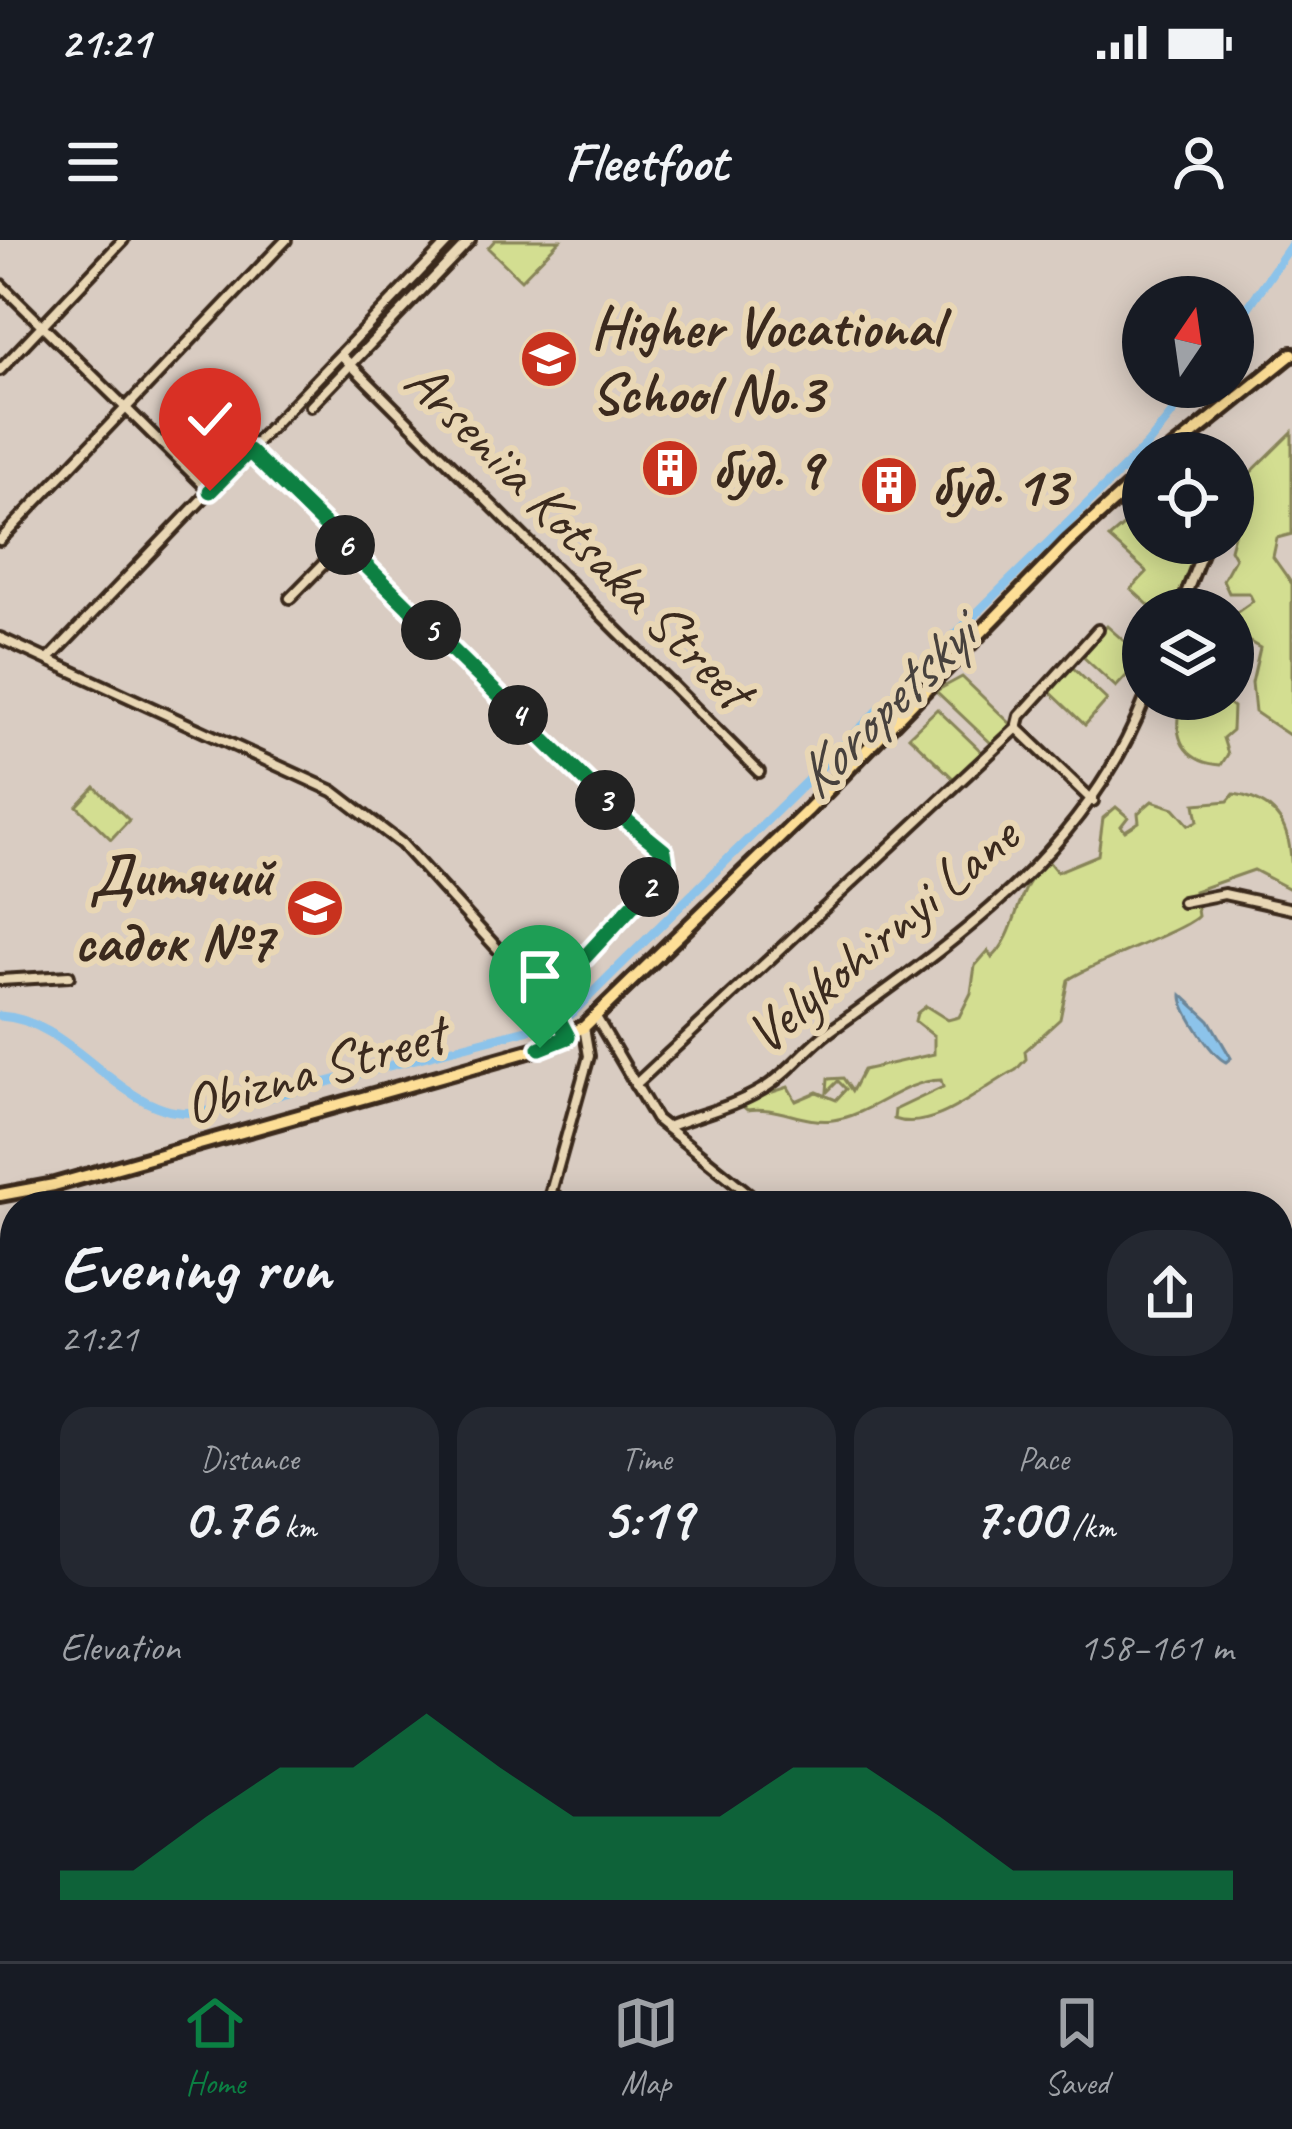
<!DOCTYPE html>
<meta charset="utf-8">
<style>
body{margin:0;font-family:Caveat,sans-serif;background:#242831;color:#f1f3f6;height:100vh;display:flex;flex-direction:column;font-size:45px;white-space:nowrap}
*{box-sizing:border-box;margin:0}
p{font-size:39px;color:#9ea1a6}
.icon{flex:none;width:66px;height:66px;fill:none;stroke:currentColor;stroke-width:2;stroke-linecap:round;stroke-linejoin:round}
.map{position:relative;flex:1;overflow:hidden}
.panel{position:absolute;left:0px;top:951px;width:1293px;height:771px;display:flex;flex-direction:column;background:#171b24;border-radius:48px 48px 0 0;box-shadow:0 6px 30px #0003}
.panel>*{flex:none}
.needle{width:78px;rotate:13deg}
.controls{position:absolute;left:1122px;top:36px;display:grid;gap:24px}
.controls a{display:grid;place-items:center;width:132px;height:132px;border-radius:50%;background:#171b24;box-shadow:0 6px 30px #0003;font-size:60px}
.pin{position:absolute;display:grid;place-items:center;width:102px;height:102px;color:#fff;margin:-123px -51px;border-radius:50% 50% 50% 0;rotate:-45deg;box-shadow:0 0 12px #0007}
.pin .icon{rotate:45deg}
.km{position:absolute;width:60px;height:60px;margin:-30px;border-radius:50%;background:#222;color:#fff;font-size:33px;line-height:60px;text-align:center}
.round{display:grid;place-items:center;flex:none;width:126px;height:126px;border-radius:48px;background:#242831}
.summary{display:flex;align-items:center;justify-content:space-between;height:204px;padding:0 60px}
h1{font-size:66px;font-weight:800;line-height:90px}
.metrics{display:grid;grid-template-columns:repeat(3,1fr);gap:18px;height:204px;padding:12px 60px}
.metrics div{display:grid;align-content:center;border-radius:30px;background:#242831;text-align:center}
.metrics b{font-size:60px;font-weight:800}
.metrics small{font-size:33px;font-weight:400}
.metrics p{font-size:33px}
.chart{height:336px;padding:24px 60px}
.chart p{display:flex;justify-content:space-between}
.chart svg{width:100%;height:216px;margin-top:12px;fill:#0b8043;opacity:.7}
.status{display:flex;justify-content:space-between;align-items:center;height:84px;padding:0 60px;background:#171b24;direction:ltr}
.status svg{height:33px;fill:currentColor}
header{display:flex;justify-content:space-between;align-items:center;height:156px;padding:0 60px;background:#171b24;font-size:54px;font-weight:800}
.tabs{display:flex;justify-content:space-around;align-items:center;height:168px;border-top:3px solid #363941;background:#171b24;font-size:33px;color:#9ea1a6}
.tabs a{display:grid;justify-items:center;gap:6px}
.tabs .selected{color:#0b8043}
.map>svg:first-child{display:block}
.green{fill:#d3de91;stroke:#878458;stroke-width:3}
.water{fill:#8cc3ea;stroke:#6c8698;stroke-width:3}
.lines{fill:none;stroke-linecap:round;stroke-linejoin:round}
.canal{stroke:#8cc3ea;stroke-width:9}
.minor-casing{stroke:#3b2a1e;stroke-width:16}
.major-casing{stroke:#3b2a1e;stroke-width:20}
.minor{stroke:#e9d7b5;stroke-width:8}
.major{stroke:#fdde96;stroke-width:10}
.route-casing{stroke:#fff;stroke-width:24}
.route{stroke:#0b8043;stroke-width:15}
.labels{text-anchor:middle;stroke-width:12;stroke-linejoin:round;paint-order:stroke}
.poi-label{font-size:57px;font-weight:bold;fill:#3b2a1e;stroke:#e9d7b5;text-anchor:start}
.street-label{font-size:57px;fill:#3b2a1e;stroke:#e9d7b5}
.water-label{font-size:60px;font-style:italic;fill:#47413d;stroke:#e9d7b5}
</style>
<div class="status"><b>21:21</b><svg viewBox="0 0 49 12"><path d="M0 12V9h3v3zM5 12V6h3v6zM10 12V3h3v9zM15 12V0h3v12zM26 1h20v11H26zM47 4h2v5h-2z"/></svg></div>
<header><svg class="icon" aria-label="menu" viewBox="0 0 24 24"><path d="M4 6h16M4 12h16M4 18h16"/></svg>Fleetfoot<svg class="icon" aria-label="person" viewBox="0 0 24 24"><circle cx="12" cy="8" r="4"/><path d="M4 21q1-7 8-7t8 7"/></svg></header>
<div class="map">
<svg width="1292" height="1721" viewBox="0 0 1292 1721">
<rect width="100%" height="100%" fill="#d9ccc2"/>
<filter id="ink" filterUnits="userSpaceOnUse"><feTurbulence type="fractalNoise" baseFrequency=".00833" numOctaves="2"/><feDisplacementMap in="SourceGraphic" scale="24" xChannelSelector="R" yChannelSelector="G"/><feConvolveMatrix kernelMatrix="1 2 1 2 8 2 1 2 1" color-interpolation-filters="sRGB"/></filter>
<g filter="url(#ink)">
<!-- green -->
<g class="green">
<path d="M 495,0 L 560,0 L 521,40 L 488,8 Z"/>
<path d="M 1292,192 L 1292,294 L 1277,298 L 1273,317 L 1292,344 L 1292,497 L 1255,472 L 1252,443 L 1260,408 L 1248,401 L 1233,407 L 1233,375 L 1253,361 L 1249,353 L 1229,353 L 1223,340 L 1235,318 L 1230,309 L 1236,287 L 1233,250 Z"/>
<path d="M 1143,269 L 1143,303 L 1202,303 L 1176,369 L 1153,369 L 1131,349 L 1147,332 L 1109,298 Z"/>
<path d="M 1107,386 L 1143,418 L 1116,447 L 1081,415 Z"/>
<path d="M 1070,425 L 1107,460 L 1085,485 L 1047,449 Z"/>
<path d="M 962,437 L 1012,485 L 993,505 L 936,451 Z"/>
<path d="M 1156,459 L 1224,460 L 1233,467 L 1232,490 L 1223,498 L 1228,514 L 1221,525 C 1189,523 1173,503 1179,470 L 1190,468 L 1188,462 Z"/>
<path d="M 937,469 L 985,515 L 957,542 L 909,496 Z"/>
<path d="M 95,547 L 129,580 L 111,599 L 77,566 Z"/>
<path d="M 1234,554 C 1291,563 1292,605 1292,650 L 1254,630 L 1194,651 L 1198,676 C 1188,689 1092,723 1068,740 L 1060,779 L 1025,811 L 1026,819 L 1016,830 C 981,848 934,893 894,879 L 895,870 L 943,847 L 941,840 C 901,841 872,875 833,880 C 803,884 776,865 747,870 L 739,863 L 788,847 L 796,861 L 817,852 L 836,860 L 846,849 L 838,841 L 827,852 L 828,839 L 843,838 L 852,851 L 863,830 L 934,814 L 934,796 L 915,781 L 917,773 L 926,766 L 948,780 L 959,777 L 971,753 L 975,726 L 988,711 L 992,718 C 1021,689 1013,648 1048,621 L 1057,632 L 1098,615 L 1103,578 L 1116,567 L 1128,577 L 1121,586 L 1125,591 L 1139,582 L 1138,573 L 1152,561 L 1174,568 L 1189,585 L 1198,581 L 1195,564 L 1228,561 Z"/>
<path d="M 1278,1097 L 1292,1098 L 1292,1167 L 1278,1175 Z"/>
<path d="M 1278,1362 L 1292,1371 L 1292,1721 L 419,1721 L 412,1710 L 1278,1707 Z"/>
</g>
<!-- water -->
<path class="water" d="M 1182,755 L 1209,780 L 1231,818 L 1226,822 C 1212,816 1181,769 1182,755 Z"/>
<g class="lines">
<!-- canal -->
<g class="canal">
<path d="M 1233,89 L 1292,4"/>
<path d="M 0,776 C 63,779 106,851 164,869 C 182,875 202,872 220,870 L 553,783"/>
<path d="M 567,778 L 1147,205 L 1193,147"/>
</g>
<!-- minor casing -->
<g class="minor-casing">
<g id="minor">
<path d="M 0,44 L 210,251"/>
<path d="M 341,115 L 759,532"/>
<path d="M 0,130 L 123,0"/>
<path d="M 311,166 L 470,0"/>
<path d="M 1183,201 L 1200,213"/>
<path d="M 249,211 L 626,580 L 664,611 L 666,624 L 658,638 L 585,717 L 535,756"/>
<path d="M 0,300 L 286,0"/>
<path d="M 290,358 L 343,304"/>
<path d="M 1180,369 L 1206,303"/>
<path d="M 0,398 L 333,551 L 402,604 L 557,774 L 567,796"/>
<path d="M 49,419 L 450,0"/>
<path d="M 1017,488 L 1093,561"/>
<path d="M 1183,662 L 1224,654 L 1292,669"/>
<path d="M 0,740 L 69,736"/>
<path d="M 596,777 L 656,879 L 764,966"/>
<path d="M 635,845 L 1017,488 L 1020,476 L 1098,390"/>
<path d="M 667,887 C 697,875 733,867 761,850 C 786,836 806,808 830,791 C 958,699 1086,611 1145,459"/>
<path d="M 551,953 L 570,966"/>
<path d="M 547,966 L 589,816 L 584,787"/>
<path d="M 1278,1093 L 1292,1095"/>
<path d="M 1278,1189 L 1292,1198"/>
<path d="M 1278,1331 L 1292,1345"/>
<path d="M 1278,1429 L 1292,1442"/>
<path d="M 0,1499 L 15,1499"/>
<path d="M 0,1650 L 15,1664"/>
<path d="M 0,1676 L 15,1691"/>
<path d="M 32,1707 L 46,1721"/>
<path d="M 122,1707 L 273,1711 L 300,1707"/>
<path d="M 407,1707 L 410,1721"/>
<path d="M 527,1707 L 536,1721"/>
</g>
</g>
<!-- major casing -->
<g class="major-casing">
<g id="major">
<path d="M 1169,213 L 1292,114"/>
<path d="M 0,955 L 54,945 L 540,808 L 584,787 L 807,571 L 1068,303 L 1143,235"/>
</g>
</g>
<!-- minor -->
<use href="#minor" class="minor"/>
<!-- major -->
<use href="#major" class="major"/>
</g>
</g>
<g class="lines" filter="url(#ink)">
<!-- route casing -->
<g class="route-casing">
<path id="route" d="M 210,251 L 249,211 L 626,580 L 664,611 L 666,624 L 658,638 L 585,717 L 535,756 L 556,774 L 568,797 L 540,808"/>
</g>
<!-- route -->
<use href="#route" class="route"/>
</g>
<!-- icons -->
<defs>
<g id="university-disc" transform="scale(3)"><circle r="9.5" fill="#c8321e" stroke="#e9d7b5"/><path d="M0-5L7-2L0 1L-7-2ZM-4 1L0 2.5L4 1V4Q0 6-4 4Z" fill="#fff"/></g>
<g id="building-disc" transform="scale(3)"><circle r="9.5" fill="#c8321e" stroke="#e9d7b5"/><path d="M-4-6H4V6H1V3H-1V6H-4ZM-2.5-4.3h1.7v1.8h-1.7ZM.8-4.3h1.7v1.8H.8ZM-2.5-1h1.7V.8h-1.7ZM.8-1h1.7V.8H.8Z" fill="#fff"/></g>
<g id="school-disc" transform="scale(3)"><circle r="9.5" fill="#c8321e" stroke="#e9d7b5"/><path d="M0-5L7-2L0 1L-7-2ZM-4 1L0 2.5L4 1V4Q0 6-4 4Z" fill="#fff"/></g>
</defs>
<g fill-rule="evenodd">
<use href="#university-disc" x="549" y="119"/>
<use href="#building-disc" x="670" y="228"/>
<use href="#building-disc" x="889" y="245"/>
<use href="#school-disc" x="315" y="668"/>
</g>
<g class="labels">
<!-- poi labels -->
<g class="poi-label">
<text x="591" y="106">Higher Vocational<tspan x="591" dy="66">School No.3</tspan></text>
<text x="712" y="248">буд. 9</text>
<text x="931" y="265">буд. 13</text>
<text x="273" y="655" text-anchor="end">Дитячий<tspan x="273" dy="66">садок №7</tspan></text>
</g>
<!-- street labels -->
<g class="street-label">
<text transform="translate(580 294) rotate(45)" y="20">Arseniia Kotsaka Street</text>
<text transform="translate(881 694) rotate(-40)" y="20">Velykohirnyi Lane</text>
<text transform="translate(314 828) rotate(-16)" y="20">Obizna Street</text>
</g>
<!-- water labels -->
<g class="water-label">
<text transform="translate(883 466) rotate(-45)" y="21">Koropetskyi</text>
</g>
</g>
</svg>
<div class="controls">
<a><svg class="needle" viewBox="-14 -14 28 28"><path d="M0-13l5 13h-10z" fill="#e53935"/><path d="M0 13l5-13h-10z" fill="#9ea1a6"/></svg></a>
<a><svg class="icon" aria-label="locate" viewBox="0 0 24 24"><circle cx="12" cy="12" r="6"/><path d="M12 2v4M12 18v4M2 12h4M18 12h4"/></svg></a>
<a><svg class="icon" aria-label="layers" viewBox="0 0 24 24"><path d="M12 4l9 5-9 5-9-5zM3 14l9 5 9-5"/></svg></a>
</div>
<div class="pin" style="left:540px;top:808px;background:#1e9e55"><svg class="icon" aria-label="arrive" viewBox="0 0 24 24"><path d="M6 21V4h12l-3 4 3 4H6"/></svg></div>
<div class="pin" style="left:210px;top:251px;background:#d93025"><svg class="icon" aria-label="check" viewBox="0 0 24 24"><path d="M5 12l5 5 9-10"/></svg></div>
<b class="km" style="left:649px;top:647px">2</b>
<b class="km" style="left:605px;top:560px">3</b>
<b class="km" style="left:518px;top:475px">4</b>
<b class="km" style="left:431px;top:390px">5</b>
<b class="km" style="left:345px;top:305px">6</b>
<section class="panel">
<div class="summary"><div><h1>Evening run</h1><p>21:21</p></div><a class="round"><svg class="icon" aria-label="share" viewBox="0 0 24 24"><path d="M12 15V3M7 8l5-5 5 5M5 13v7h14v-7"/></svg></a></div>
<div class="metrics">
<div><p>Distance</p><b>0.76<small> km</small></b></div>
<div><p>Time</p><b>5:19</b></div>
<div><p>Pace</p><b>7:00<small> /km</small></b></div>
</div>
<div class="chart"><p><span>Elevation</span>158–161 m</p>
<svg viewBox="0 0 160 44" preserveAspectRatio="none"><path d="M0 44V38L10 38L20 27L30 17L40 17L50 6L60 17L70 27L80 27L90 27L100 17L110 17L120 27L130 38L140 38L150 38L160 38V44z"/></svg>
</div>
</section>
</div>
<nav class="tabs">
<a class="selected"><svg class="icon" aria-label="home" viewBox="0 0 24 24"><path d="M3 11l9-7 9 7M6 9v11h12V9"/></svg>Home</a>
<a><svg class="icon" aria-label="map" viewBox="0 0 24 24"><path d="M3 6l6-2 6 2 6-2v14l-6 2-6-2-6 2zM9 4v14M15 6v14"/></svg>Map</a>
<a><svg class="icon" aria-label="saved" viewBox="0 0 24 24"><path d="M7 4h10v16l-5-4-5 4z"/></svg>Saved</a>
</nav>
